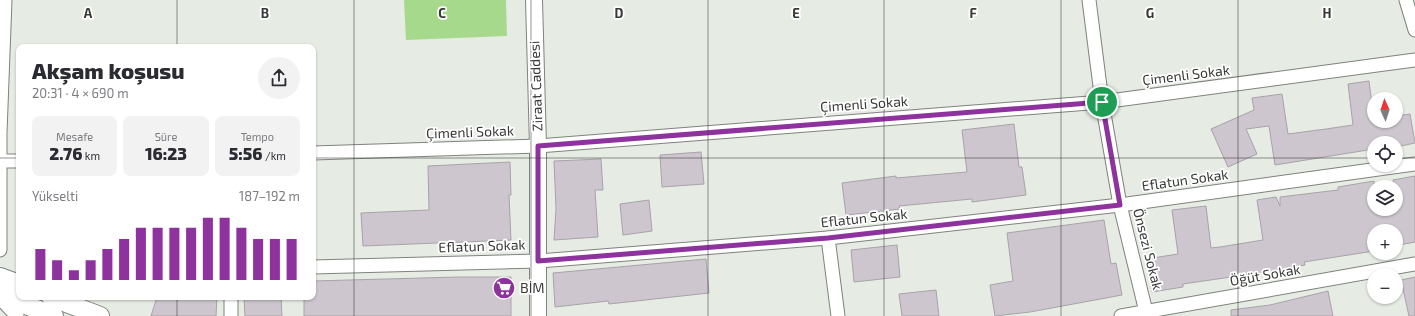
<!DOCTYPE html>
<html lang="tr">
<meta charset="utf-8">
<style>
body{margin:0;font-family:"Exo 2",sans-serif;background:#f2f2f3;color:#2b2b33;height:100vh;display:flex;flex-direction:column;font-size:15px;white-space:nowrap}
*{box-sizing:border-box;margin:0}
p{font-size:13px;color:#7c7c81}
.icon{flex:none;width:22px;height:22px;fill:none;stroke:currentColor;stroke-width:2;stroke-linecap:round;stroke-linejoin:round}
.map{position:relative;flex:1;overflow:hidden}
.side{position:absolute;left:16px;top:44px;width:300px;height:256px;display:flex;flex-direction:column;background:#fff;border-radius:8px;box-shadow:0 1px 3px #0004}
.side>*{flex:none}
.needle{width:26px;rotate:357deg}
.controls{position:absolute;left:1367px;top:92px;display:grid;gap:8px}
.controls a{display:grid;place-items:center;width:36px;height:36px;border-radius:50%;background:#fff;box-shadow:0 1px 3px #0004;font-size:20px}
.pin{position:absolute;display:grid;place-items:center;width:34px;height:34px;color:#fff;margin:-17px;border:2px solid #fff;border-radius:50%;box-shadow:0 1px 4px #0007}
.round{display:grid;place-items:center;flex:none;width:42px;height:42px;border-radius:21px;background:#f2f2f3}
.summary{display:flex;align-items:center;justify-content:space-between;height:68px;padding:0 16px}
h1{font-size:22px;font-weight:800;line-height:30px}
.metrics{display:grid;grid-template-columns:repeat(3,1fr);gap:6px;height:68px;padding:4px 16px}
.metrics div{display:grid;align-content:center;border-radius:8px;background:#f2f2f3;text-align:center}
.metrics b{font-size:17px;font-weight:800}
.metrics small{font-size:11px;font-weight:400}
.metrics p{font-size:11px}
.chart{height:112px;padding:8px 16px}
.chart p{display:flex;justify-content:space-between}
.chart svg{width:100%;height:72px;margin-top:4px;stroke:#8e339d;stroke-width:6}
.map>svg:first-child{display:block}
.green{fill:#a7d98c}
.building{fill:#cdc6ce;stroke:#a8a2a9}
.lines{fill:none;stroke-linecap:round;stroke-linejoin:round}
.minor-casing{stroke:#7e837c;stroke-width:15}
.tertiary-casing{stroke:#7e837c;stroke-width:18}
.secondary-casing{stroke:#7e837c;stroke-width:20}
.minor{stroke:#fff;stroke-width:13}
.tertiary{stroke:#fff;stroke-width:16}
.secondary{stroke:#fff;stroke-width:18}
.route-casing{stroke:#fff;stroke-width:8}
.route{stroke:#8e339d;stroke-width:5}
.grid{fill:none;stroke:#383a37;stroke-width:1;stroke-opacity:0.55}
.labels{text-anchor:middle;stroke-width:3.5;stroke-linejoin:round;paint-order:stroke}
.street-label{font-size:14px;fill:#383a37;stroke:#fff}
.poi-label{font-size:14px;fill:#383a37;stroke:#fff;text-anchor:start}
.grid-label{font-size:13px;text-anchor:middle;font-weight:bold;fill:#383a37;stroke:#fff;stroke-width:3.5;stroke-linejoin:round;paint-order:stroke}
</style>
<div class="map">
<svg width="1415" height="316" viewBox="0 0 1415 316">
<rect width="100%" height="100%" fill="#e6ece4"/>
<!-- green -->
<path class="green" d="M 404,0 L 506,0 L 507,36 L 406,40 Z"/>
<!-- building -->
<g class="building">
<path d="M 1369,81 L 1374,121 L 1396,121 L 1396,116 L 1410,114 L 1415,143 L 1396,147 L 1396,143 L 1374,143 L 1374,149 L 1275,165 L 1269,126 L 1246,129 L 1257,154 L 1228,167 L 1211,129 L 1254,110 L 1252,98 L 1282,94 L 1288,134 L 1326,129 L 1353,125 L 1348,84 Z"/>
<path d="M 1014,124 L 1019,167 L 1022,167 L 1026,195 L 972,202 L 972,199 L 899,206 L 900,209 L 846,215 L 842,183 L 896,176 L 896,178 L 967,172 L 962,130 Z"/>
<path d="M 701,152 L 704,184 L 662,187 L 660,155 Z"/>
<path d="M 601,159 L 603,190 L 595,190 L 598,237 L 554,240 L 556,209 L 554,161 Z"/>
<path d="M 510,162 L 511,195 L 509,195 L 511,240 L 363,246 L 361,213 L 429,210 L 428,166 Z"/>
<path d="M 1415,176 L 1415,242 L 1399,245 L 1397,231 L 1374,231 L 1374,251 L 1304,262 L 1305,265 L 1272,271 L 1183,284 L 1183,287 L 1152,292 L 1146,259 L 1178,254 L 1172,210 L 1206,206 L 1211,248 L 1220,247 L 1263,240 L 1257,200 L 1276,197 L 1280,206 L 1280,197 L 1338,190 L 1338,187 L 1374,181 L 1374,209 L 1399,209 L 1393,180 Z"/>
<path d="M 649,200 L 652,231 L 623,235 L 620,204 Z"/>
<path d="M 1104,220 L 1111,264 L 1116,263 L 1122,295 L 1030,312 L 995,316 L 990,285 L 1013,281 L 1007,233 Z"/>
<path d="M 897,245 L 900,277 L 854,282 L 851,250 Z"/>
<path d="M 706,259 L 709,293 L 609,304 L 608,301 L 555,307 L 553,273 Z"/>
<path d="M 458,277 L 511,277 L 511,316 L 304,316 L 304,297 L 313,297 L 313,281 Z"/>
<path d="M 1415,277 L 1415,316 L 1409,316 L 1401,280 Z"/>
<path d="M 936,290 L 939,316 L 902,316 L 899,294 Z"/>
<path d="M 1328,291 L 1333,316 L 1231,316 L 1231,310 L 1270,305 Z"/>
<path d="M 157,297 L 217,297 L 216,316 L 151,316 Z"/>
<path d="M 244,297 L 281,297 L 282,316 L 245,316 Z"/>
</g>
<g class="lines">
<!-- minor casing -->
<g class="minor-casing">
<g id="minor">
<path d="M 1089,0 L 1102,102 L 1120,205 L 1147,316"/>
<path d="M 1406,0 L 1415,30"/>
<path d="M 313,153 L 538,146 L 1102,102 L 1415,60"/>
<path d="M 0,161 L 19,161"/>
<path d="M 828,238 L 838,316"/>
<path d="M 0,250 L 0,133 L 5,0"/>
<path d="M 313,267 L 539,261 L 828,238 L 1120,205 L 1415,164"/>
<path d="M 0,298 L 17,316"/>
<path d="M 231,316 L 231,297"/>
<path d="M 1121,316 L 1415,264"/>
</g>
</g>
<!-- tertiary casing -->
<g class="tertiary-casing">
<path id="tertiary" d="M 534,0 L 538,146 L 538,316"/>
</g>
<!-- secondary casing -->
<g class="secondary-casing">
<g id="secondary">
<path d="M 0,277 L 19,284"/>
<path d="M 0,295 L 54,316"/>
<path d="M 51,297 L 100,316"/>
</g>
</g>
<!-- minor -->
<use href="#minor" class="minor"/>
<!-- tertiary -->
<use href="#tertiary" class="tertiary"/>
<!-- secondary -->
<use href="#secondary" class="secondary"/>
</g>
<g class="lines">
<!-- route casing -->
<g class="route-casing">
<path id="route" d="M 1102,102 L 1120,205 L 828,238 L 538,261 L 538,146 Z"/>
</g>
<!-- route -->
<use href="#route" class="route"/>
</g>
<!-- grid -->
<path class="grid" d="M 177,0 L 177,47M 354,0 L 354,316M 531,0 L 531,316M 708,0 L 708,316M 884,0 L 884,316M 1061,0 L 1061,316M 1238,0 L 1238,316M 0,158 L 19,158M 313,158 L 1374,158M 1396,158 L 1415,158M 177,297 L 177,316"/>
<!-- icons -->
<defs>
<g id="supermarket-disc" transform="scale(1.15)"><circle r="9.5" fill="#8e339d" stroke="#fff"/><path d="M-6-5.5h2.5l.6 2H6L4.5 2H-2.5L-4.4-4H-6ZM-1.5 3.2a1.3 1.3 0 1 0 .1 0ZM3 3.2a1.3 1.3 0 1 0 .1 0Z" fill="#fff"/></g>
</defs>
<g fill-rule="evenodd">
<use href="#supermarket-disc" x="504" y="288"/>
</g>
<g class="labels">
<!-- street labels -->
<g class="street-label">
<text transform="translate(1186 75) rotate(-7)" y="5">Çimenli Sokak</text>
<text transform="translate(536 86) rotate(-92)" y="5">Ziraat Caddesi</text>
<text transform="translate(864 104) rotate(-4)" y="5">Çimenli Sokak</text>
<text transform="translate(470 132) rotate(-2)" y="5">Çimenli Sokak</text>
<text transform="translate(1185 180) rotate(-8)" y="5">Eflatun Sokak</text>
<text transform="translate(864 218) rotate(-6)" y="5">Eflatun Sokak</text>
<text transform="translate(482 246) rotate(-2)" y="5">Eflatun Sokak</text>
<text transform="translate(1148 249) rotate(76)" y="5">Önsezi Sokak</text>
<text transform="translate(1265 275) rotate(-10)" y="5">Öğüt Sokak</text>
</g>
<!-- poi labels -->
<g class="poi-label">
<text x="520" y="293">BİM</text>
</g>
</g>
<g class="grid-label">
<text x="88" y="18">A</text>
<text x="265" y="18">B</text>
<text x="442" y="18">C</text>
<text x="619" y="18">D</text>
<text x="796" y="18">E</text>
<text x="973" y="18">F</text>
<text x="1150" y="18">G</text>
<text x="1327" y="18">H</text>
</g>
</svg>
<div class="controls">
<a><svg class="needle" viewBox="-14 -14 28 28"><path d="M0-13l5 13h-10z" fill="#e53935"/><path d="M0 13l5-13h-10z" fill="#7c7c81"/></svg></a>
<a><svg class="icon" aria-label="locate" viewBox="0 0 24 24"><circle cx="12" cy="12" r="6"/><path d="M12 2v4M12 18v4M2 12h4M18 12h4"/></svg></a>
<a><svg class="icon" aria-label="layers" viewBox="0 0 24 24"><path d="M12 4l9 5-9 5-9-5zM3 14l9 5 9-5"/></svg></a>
<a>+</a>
<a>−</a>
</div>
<div class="pin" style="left:1102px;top:102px;background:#1e9e55"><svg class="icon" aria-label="arrive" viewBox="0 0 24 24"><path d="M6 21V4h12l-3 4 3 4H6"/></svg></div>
<section class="side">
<div class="summary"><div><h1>Akşam koşusu</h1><p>20:31 · 4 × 690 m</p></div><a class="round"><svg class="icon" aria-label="share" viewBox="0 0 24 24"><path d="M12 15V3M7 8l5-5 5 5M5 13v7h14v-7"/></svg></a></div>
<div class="metrics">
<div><p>Mesafe</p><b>2.76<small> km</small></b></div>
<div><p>Süre</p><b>16:23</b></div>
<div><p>Tempo</p><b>5:56<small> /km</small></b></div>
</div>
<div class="chart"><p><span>Yükselti</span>187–192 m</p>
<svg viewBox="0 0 160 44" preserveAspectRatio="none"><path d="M5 44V25M15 44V32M25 44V38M35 44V32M45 44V25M55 44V19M65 44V12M75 44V12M85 44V12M95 44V12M105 44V6M115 44V6M125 44V12M135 44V19M145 44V19M155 44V19"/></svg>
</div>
</section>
</div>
